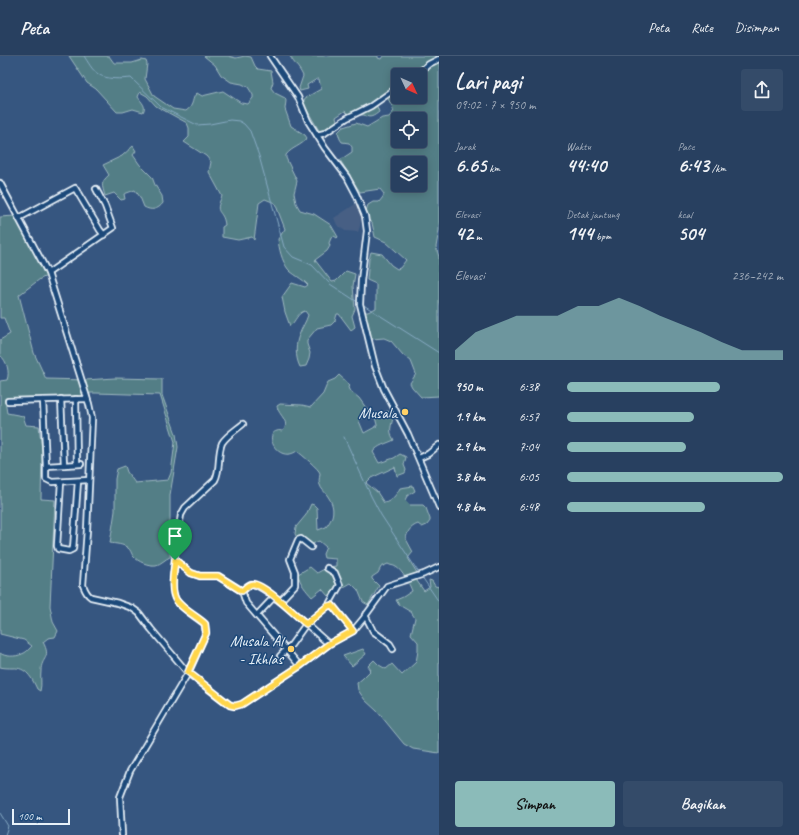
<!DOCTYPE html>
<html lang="id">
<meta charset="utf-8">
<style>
body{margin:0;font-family:Caveat,sans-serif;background:#344b69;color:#f1f3f6;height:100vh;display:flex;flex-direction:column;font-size:15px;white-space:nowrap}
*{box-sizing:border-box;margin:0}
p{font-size:13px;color:#a5afbd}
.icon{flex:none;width:22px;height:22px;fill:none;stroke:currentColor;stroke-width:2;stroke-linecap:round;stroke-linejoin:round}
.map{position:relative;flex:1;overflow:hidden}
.drawer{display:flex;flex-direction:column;background:#284060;width:360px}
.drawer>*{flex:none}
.needle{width:26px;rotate:134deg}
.fabs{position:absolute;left:391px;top:12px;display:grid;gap:8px}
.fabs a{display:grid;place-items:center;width:36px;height:36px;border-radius:4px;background:#284060;box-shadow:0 2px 10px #0003,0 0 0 1px #445975;font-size:20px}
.scale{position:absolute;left:12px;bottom:10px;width:58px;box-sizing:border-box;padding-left:4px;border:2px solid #e8f1f8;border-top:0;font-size:11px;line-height:14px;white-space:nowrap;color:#e8f1f8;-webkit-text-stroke:3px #1f4a7a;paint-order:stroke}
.pin{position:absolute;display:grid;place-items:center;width:34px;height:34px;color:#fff;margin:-41px -17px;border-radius:50% 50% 50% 0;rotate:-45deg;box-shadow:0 0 4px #0007}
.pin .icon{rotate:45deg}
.round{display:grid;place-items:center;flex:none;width:42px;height:42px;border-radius:4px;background:#344b69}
.summary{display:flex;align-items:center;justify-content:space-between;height:68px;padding:0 16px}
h1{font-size:22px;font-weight:700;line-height:30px}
.figures{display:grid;grid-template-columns:repeat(3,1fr);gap:6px;height:68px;padding:4px 16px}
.figures div{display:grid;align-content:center}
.figures b{font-size:20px;font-weight:700}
.figures small{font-size:11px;font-weight:400}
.figures p{font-size:11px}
.chart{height:112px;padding:8px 16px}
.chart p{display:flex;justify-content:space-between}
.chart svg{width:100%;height:72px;margin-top:4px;fill:#8bbbb9;opacity:.7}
.primary-button{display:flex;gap:8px;margin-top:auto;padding:8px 16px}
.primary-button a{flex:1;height:46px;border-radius:4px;background:#8bbbb9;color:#111;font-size:16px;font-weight:700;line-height:46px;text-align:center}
.primary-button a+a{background:#344b69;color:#f1f3f6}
ul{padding:0 16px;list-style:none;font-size:13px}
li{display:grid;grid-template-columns:64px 48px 1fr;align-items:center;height:30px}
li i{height:10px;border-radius:5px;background:#8bbbb9}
header{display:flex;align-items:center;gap:24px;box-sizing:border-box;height:56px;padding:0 20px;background:#284060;border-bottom:1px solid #445975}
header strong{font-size:19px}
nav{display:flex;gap:22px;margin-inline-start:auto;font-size:14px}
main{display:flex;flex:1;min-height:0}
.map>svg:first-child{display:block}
.built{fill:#465f84}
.green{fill:#537e86;stroke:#9eb8bf;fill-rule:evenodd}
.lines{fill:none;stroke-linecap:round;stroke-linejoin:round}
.stream{stroke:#87abc4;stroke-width:1}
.minor-casing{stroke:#e8f1f8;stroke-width:8}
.minor{stroke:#1f4a7a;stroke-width:4.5}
.route-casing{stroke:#fff;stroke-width:8}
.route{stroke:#ffd54a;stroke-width:5}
.poi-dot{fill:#ffd166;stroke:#1f4a7a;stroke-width:1.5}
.labels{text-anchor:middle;stroke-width:3;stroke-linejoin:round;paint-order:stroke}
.poi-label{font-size:16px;fill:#e8f1f8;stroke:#1f4a7a;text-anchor:end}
</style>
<header>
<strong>Peta</strong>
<nav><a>Peta</a><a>Rute</a><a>Disimpan</a></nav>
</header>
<main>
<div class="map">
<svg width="439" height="779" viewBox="0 0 439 779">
<rect width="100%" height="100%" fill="#365680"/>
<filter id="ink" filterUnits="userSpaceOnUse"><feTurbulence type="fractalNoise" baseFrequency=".025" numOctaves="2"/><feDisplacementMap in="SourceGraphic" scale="8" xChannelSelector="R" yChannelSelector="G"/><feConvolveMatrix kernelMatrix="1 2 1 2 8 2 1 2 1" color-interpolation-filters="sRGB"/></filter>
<g filter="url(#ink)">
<!-- built -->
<path class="built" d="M 357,147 L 361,155 L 361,162 L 360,170 L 358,176 L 345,175 L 337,169 L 334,162 Z"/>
<!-- green -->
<g class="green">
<path d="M 69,0 L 109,0 L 114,7 L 132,7 L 142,4 L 146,5 L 147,8 L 145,23 L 154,40 L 173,53 L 186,55 C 195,49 191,42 197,37 L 202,40 L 223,35 L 241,47 L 248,48 L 253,42 L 253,39 L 248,31 L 242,28 L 231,26 L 221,19 L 215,9 L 204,0 L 228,0 L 236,2 L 245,0 L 251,1 L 255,10 L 258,13 L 271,15 L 273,26 L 271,32 L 275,37 L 285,42 L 286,45 L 285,53 L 291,70 L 305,79 L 307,82 C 302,90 292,91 286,99 L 286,102 L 297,125 L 294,137 L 296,147 L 300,154 L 314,158 L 331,169 L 338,181 L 337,182 L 334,180 L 331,182 L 329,187 L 330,190 L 327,195 L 315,204 L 332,226 L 336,225 L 346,215 L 355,218 L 353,230 L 355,253 L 352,260 L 355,271 L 351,274 L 339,258 L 337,258 L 335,265 L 331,269 L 317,272 L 307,284 L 307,288 L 310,297 L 309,303 L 306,310 L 300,311 C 295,301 295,287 300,277 C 302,271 306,266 308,259 L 305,255 C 297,257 296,265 290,270 L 285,256 L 282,241 L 292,227 L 305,231 L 308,229 C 303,223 292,218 288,213 C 282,205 279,193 278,183 L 285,173 L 275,147 L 265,143 L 259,147 L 254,184 L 252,181 L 238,184 L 222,181 L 222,171 L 225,169 C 223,152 213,160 222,140 L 209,116 L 211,106 L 206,100 L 184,86 L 189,81 L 189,72 L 187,67 L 156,50 L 147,40 L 140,36 L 138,41 C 141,46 147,50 143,56 L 133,53 L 123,56 L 117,56 L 96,33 L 87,27 Z"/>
<path d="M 290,0 L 378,0 L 378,2 L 381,3 L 383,0 L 439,0 L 439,174 L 436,191 L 439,201 L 439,340 L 421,341 L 412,331 L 410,327 L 416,318 L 411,305 L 403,299 L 391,285 L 384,282 L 372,283 L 363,256 L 368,256 L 376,252 L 376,228 L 367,224 L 369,203 L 371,196 L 382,198 L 391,209 L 397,213 L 400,212 L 406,204 L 386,186 L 375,181 L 372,167 L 367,163 L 366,155 L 368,149 L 373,146 L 379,146 L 383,141 L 384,138 L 380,133 L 360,136 L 340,104 L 352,96 L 352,91 L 349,87 L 342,86 L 340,83 L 338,76 L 343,71 L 356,67 L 367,71 L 382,62 L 389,61 L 394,55 L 392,50 L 387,41 L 376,48 L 379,56 C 374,60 370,63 364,59 L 349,59 L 345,55 L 336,61 L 337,64 L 332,72 L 321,78 L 303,47 L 305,42 L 321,33 L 319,23 L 317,23 L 307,29 L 308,33 L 300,35 L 299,32 L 303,20 C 299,11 294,8 290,0 ZM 398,19 L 420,19 L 420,41 L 398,41 ZM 398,63 L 420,63 L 420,85 L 398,85 ZM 398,107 L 420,107 L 420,129 L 398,129 Z"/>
<path d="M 133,90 L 136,95 L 133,99 L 140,109 L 152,121 L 155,129 L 162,140 L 163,147 C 158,154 151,155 144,151 L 140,141 L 135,134 L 124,138 L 125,143 L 121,144 L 114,137 L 105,140 C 102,129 100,127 109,119 L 103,109 L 122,100 Z"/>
<path d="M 15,160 L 47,220 L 40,223 L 19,239 L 34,297 L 46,323 L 86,324 L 115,322 L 162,323 L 162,339 L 176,378 L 178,391 L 170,439 L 170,501 C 165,503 161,508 156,509 C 149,510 138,506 133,500 C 131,497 131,494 128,492 C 123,488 116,488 110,487 L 115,455 L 115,423 L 117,413 L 125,410 L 127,416 L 135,427 L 168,424 L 171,417 L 175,386 L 160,339 L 96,337 L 90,337 L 90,341 L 77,341 L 5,345 L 7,357 L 23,360 L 26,369 L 39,370 L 42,394 L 41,443 L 55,444 L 50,550 L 53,566 L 58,575 L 55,581 L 48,582 L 43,586 C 52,603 41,601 41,615 C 40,622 42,628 40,635 L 37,633 C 32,622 26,611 13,612 C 8,612 4,612 0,611 L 0,597 C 5,601 16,601 22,598 C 26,597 30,592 32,590 L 24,584 L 0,578 L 0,325 L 7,324 C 10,316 7,305 0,299 L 0,284 L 10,278 L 4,262 L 0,262 L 0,161 Z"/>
<path d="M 339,319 L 350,329 L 348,331 L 349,334 L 359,342 L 369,356 L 359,365 L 364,377 L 377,370 L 377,369 L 375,361 L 387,355 L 392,357 C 395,367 386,372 394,384 C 386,388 378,389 373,396 L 379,407 L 394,402 L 400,398 L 406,401 L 404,409 L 406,414 L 405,417 L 397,420 L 395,411 L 371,422 L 366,427 L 377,436 L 384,447 C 391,446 397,438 400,432 L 413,430 L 415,435 L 407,440 L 405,444 L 410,449 L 423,449 L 426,452 L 430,463 L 430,465 L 427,469 L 422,471 L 418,468 C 410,471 407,476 406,483 L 413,496 L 408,502 L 419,520 L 417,525 L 424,535 L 430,531 L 429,524 L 432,525 L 435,530 L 439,531 L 439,697 L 413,693 L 404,688 L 377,655 L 365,644 L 358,634 L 357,627 L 362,623 L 371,614 L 368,610 L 374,604 L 379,609 L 386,613 L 392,608 L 402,619 L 416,606 L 418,595 L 418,586 L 411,578 L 415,562 L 411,556 L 399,549 L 396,544 L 403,541 L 412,535 C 410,529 402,514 396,511 C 393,509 391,510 388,508 L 381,511 L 378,517 L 372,521 L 372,523 L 379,530 L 368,549 L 363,546 L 358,534 L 351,527 L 328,540 L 322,533 L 312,541 C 306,534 300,528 298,518 L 310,511 L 317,517 L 328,511 L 336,510 L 336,503 L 324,502 L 323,498 L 326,491 L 319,485 L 310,489 L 298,483 L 295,478 L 296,471 L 306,459 L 311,448 L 314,449 L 317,452 L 318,474 L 326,471 C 335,460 335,450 327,439 C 325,436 321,433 320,429 C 318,425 320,421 320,417 C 319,413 301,398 297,395 C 278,408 263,378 277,375 C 279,374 281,375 283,375 C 291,365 278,359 277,350 L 280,348 L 302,349 L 311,351 L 323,338 L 328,326 L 335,323 Z"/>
<path d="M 363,593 L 366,598 L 352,610 L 343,600 Z"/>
</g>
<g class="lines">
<!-- stream -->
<g class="stream">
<path d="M 84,0 C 88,6 92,14 98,18 C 107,24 121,23 131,22 L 161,51 L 197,69 L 210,68 L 230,64 L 239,65 L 244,68 L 250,75 L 259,100 L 284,191 L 293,201 L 312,209 L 330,228 L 359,247"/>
<path d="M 362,248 L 439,297"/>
<path d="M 344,381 L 371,440 L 381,459 L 419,517"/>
<path d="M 422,521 L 439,546"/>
<path d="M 0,757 L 8,770 L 5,779"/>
</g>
<!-- minor casing -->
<g class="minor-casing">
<g id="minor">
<path d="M 270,0 L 298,41 L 308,65 L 325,92 L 347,121 L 356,138 L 365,160 L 367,175 L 361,225 L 360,248 L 375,310 L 384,333 L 408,378 L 439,451"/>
<path d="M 416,19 L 429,8 L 439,3"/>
<path d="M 317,79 L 325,77 L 347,62 L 371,50 L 398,31"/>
<path d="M 0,127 L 48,217 L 89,348 L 92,362 L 87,474 L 83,529 C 85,534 86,538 91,541 L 118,547 L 132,552 L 139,557 L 151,573 L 188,617 L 230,649 L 235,650 L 242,648 L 300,610 L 329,588 L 353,575 L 363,563 L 387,530 L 424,518 L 439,511"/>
<path d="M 19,162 L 75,132 L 100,174 L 104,179"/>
<path d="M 48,217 L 113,172 L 105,150 L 96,133"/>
<path d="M 61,343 L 64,409"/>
<path d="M 76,343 L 77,408"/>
<path d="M 8,345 L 43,344"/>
<path d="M 243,368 C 237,373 226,380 222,387 C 217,399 221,413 215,424 L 185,452 L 181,459 L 178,477 L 174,482 L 175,504 L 191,517 L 200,520 L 218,520 L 242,535 L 246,547 L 300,610"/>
<path d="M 419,402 L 428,398 L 439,389"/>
<path d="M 81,408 L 46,410 L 43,344 L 87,343"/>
<path d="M 46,410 L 46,423 L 52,426 L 89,424"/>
<path d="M 61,426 L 57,490 L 58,493 L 69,495 L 73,493 L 78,425"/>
<path d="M 242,535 L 251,528 C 267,529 314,576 329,588"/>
<path d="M 280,545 L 295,529 L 295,516 L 290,503 L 298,484 L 301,483 L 311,491"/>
<path d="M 328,550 L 333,550 L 353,575"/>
<path d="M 257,559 L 274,541"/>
<path d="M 365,559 L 373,575 L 390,588 L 393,593"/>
<path d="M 280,600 L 291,589 L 306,568 L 328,550 L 340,529 L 335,517 L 327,512"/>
<path d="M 122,779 L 120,741 L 130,715 L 188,617 L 206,577 L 205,568 C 197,561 183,554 176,544 C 170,534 174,516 175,504"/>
</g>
</g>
<!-- minor -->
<use href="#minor" class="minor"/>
</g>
</g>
<g class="lines" filter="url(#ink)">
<!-- route casing -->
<g class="route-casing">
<path id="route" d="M 175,504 L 191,517 L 200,520 L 218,520 L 242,535 C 245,532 248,528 253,528 C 264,528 297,560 306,568 L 328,550 L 332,549 L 353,575 L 329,588 L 300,610 L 242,648 L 235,650 L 230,649 L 188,616 L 206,577 L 205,568 C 197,560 183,554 176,544 C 170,534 174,516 175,504 Z"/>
</g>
<!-- route -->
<use href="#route" class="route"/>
</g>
<!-- markers -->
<g class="poi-dot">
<circle cx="405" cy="356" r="4"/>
<circle cx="291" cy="593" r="4"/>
</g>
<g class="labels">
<!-- poi labels -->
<g class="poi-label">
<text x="397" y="362">Musala</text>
<text x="283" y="590">Musala Al<tspan x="283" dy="18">- Ikhlas</tspan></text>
</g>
</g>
</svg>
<div class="fabs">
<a><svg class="needle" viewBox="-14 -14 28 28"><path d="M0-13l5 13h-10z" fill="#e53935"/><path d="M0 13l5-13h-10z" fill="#a5afbd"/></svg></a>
<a><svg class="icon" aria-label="locate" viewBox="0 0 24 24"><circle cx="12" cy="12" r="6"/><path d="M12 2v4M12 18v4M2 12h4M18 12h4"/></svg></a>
<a><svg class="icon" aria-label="layers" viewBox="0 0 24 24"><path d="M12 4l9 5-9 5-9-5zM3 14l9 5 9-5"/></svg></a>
</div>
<div class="scale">100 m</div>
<div class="pin" style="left:175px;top:504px;background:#1e9e55"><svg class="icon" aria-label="arrive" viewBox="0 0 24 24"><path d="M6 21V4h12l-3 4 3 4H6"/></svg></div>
</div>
<section class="drawer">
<div class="summary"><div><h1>Lari pagi</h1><p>09:02 · 7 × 950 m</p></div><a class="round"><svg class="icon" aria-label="share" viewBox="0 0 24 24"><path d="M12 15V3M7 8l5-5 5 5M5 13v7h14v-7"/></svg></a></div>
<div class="figures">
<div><p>Jarak</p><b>6.65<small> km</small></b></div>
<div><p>Waktu</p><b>44:40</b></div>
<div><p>Pace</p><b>6:43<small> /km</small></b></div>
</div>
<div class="figures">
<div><p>Elevasi</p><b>42<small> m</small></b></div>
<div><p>Detak jantung</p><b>144<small> bpm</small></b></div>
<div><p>kcal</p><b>504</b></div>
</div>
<div class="chart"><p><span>Elevasi</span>236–242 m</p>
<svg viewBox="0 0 160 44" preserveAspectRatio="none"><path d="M0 44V38L10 27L20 22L30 17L40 17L50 17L60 11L70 11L80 6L90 11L100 17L110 22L120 27L130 33L140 38L150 38L160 38V44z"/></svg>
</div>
<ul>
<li><b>950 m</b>6:38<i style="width:71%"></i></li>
<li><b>1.9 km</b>6:57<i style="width:59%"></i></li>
<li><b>2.9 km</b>7:04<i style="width:55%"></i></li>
<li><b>3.8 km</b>6:05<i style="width:100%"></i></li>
<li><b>4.8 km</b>6:48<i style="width:64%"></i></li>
</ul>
<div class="primary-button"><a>Simpan</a><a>Bagikan</a></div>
</section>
</main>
